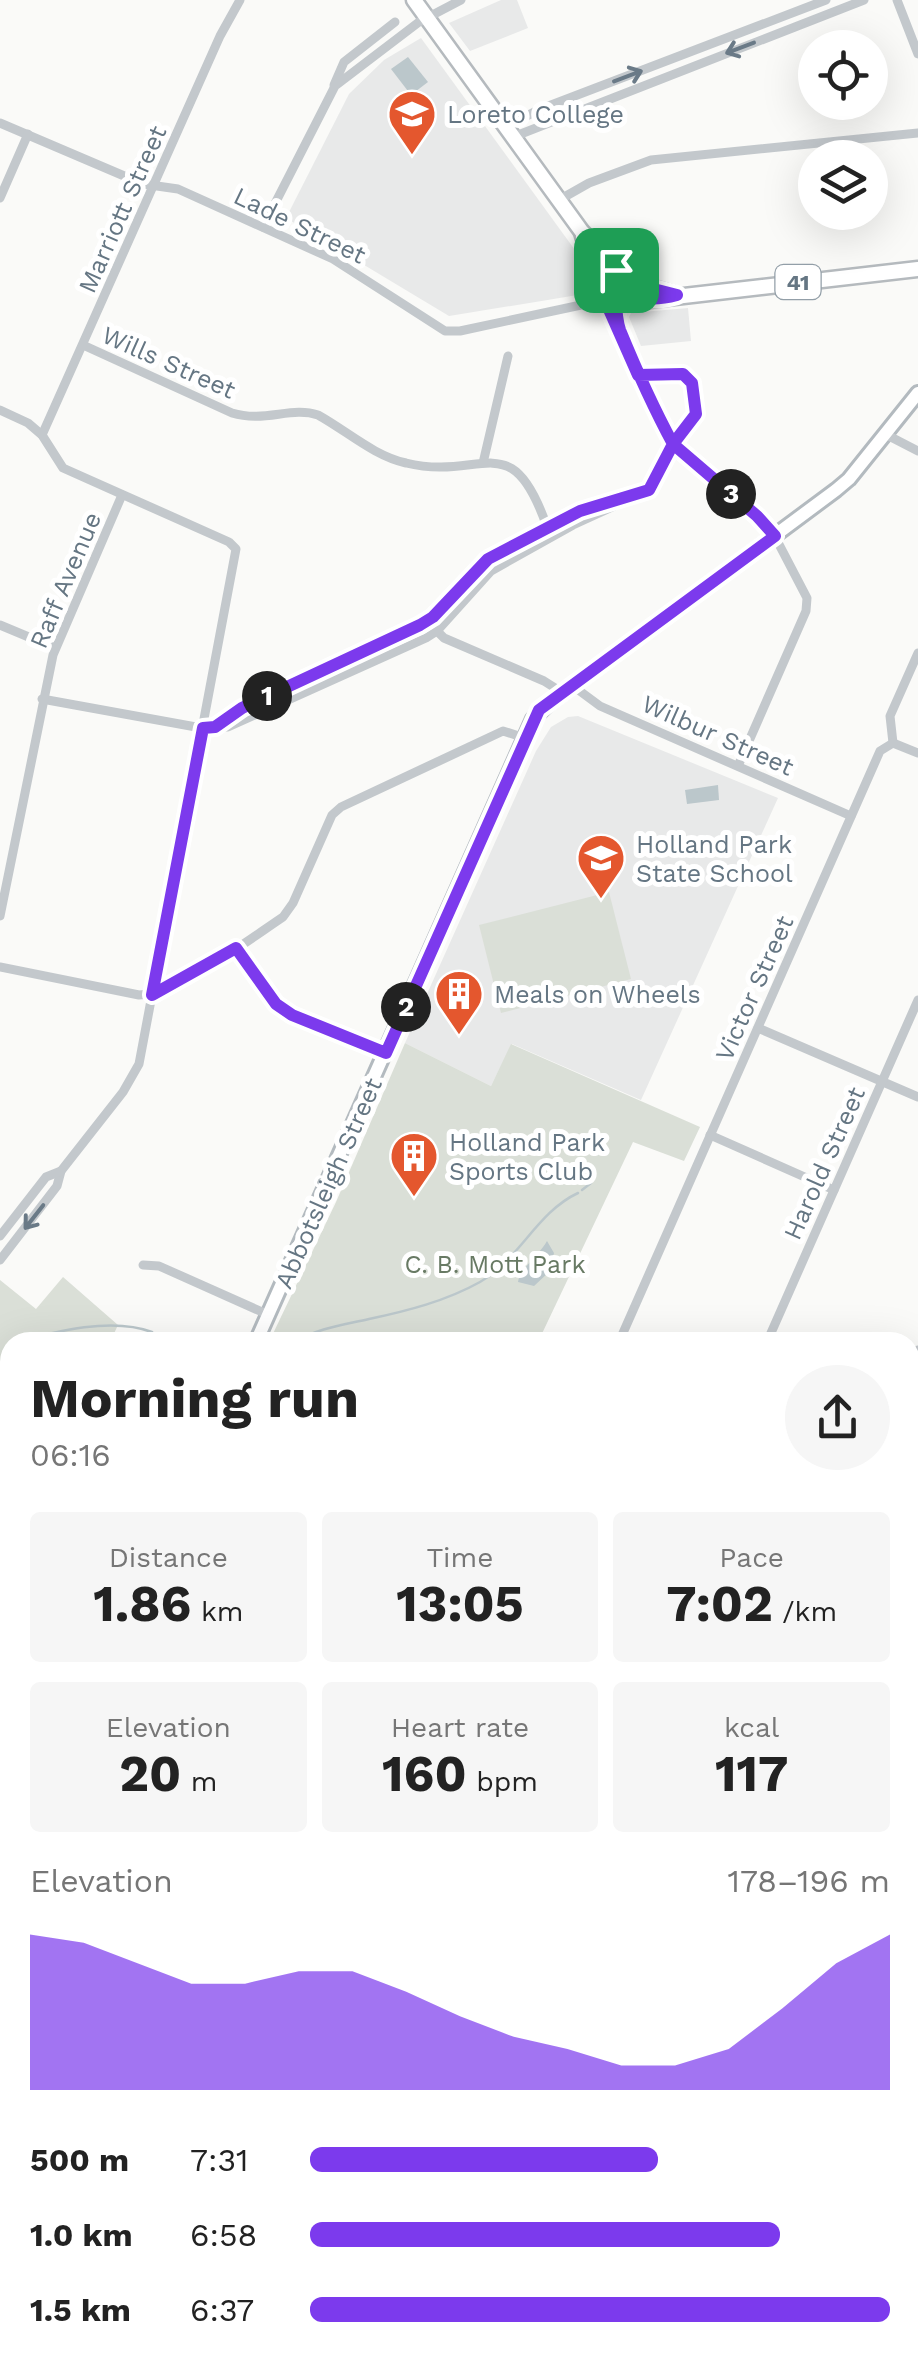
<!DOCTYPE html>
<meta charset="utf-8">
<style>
body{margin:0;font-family:"Work Sans",sans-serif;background:#f6f6f6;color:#222;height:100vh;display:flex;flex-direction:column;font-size:38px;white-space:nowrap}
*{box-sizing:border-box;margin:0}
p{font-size:32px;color:#767676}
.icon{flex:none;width:55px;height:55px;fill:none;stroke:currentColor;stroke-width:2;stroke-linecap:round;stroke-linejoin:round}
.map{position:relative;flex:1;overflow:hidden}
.panel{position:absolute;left:0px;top:1332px;width:920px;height:1038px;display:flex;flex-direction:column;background:#fff;border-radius:30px 30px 0 0;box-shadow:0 10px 40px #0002}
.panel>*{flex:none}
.controls{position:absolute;left:798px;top:30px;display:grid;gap:20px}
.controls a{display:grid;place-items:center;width:90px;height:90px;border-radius:50%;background:#fff;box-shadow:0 10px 40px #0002;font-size:50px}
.pin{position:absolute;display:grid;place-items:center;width:85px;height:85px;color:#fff;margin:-42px;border-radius:20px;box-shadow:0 5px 15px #0006}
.km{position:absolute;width:50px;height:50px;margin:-25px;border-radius:50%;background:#222;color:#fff;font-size:28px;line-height:50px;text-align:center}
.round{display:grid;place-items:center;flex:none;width:105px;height:105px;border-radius:52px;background:#f6f6f6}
.head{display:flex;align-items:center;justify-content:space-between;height:170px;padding:0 30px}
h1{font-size:55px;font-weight:700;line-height:75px}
.metrics{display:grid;grid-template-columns:repeat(3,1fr);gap:15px;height:170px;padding:10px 30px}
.metrics div{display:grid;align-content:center;border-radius:10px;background:#f6f6f6;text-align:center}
.metrics b{font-size:50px;font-weight:700}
.metrics small{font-size:28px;font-weight:400}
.metrics p{font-size:28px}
.chart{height:280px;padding:20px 30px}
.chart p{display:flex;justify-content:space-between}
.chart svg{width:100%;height:180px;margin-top:10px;fill:#7c3aed;opacity:.7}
ul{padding:0 30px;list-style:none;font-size:32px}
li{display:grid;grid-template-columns:160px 120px 1fr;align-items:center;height:75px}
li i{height:25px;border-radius:12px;background:#7c3aed}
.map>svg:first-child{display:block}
.built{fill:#e8e9e9}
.green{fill:#dadfd7}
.water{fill:#bbc7cb}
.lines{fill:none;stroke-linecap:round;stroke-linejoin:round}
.stream{stroke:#bbc7cb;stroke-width:2.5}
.secondary-casing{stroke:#b3babf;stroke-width:18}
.primary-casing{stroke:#b5babe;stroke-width:19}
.highway-casing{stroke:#b4b9bd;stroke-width:22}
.street{stroke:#c3c8cc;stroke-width:9}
.secondary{stroke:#fff;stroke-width:12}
.primary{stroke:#fff;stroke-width:14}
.highway{stroke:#fff;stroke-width:18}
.oneway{stroke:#6a7a87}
.route-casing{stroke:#fff;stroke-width:20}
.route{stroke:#7c3aed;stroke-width:12}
.labels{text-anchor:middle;stroke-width:10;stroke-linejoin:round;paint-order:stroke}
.shield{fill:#fff;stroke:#939fa8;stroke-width:2.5}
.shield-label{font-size:22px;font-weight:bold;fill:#657683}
.poi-label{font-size:25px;fill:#657683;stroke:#fff;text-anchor:start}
.street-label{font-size:25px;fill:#657683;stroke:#fff}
.park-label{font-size:25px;fill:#687a64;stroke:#fff}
</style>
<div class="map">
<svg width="918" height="2368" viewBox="0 0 918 2368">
<rect width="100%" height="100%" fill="#fafaf8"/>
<!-- built -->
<g class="built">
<path d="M 501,0 L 517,0 L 528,28 L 470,51 L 449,23 Z"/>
<path d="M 421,38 L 580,257 L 590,293 L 449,316 L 286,218 L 349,94 L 384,60 Z"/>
<path d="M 688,308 L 691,341 L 641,346 L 629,317 L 631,313 Z"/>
<path d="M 578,716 L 778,798 L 641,1100 L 512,1044 L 491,1086 L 405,1043 L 536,751 L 551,727 L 568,717 Z"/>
<path d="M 910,1492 L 918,1496 L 918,1548 L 910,1547 Z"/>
<path d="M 910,1586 L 918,1587 L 918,1642 L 910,1659 Z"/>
</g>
<!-- green -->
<g class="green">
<path d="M 609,892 L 631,979 L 501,1013 L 479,925 Z"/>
<path d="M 405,1043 L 491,1086 L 511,1044 L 700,1127 L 684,1161 L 633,1142 L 538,1342 L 269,1342 L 336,1202 Z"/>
<path d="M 63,1277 L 118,1325 L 110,1342 L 10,1342 L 10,1369 L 0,1367 L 0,1280 L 36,1309 Z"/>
<path d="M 0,2024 L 10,2041 L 10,2112 L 0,2119 L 10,2126 L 10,2197 L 0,2201 Z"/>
<path d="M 910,2292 L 918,2292 L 918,2360 C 854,2368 786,2368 722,2360 L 910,2360 Z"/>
<path d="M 471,2360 L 701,2360 L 697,2368 L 474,2368 Z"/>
</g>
<!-- water -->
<g class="water">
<path d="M 408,57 L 428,82 L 411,95 L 391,69 Z"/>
<path d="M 718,785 L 719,800 L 687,804 L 685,790 Z"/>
<path d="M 547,1241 L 554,1253 L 549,1272 L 534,1286 L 518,1282 C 519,1270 540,1254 547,1241 Z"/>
</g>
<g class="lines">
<!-- stream -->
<g class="stream">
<path d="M 582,1190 L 591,1183"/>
<path d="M 17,1342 C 56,1331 112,1317 152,1332 L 159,1342"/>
<path d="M 295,1342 C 318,1328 343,1325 369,1319 C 407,1311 446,1301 480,1282 C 519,1260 537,1212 578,1193"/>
<path d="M 0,2076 L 10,2091"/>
<path d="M 910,2339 L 918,2338"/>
<path d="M 627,2368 L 634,2360"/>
</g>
<!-- secondary casing -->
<g class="secondary-casing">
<g id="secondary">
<path d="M 256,1342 L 533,719 L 548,704 L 836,490 L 849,479 L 918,393"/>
<path d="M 0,1497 L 10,1484"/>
<path d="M 0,1893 L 10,1909"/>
<path d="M 0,2284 L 10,2280"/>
<path d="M 304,2360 L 310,2368"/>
</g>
</g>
<!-- primary casing -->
<g class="primary-casing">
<g id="primary">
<path d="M 414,0 L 582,232 L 630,281 L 677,295"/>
<path d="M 583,236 C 591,268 616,296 649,300 L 918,269"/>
<path d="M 0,1385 L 10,1387"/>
<path d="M 0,1398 L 10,1400"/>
<path d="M 910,1566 L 918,1568"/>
</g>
</g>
<!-- highway casing -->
<g class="highway-casing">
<g id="highway">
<path d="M 0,2350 L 10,2354"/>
<path d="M 23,2360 L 41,2368"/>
</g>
</g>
<!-- street -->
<g class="street">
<path d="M 897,0 L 918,54"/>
<path d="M 334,85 L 344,62 L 395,22"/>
<path d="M 0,123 L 143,184 L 178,189 L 333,259 L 445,331 L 460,331 L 581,305 L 606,305"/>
<path d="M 506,127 L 538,110 L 826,0"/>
<path d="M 513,137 L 864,0"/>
<path d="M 0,198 L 28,134"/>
<path d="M 559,200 L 589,183 L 651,160 L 918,133"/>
<path d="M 263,227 L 335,86 L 419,22 L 461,0"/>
<path d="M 595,269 L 610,315 L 617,323 L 647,396 L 673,444 L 771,529 L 807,598 L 806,611 L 738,766"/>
<path d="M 617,287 L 617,323"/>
<path d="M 83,345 L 232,413 C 265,423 291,406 318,415 C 347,431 374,456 406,463 C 483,482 511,423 547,527"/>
<path d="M 0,410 L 28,423 L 42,435 L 63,468 L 229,542 L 236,549 L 139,1064 L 123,1092 L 61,1171 L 57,1186 L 0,1260"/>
<path d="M 885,434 L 918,451"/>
<path d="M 42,435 L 220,36 L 240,0"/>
<path d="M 483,463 L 508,356"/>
<path d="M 0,625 L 55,648"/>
<path d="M 437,631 L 444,638 L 544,681 L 563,693"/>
<path d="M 573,686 L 600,706 L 851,816"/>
<path d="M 42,699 L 196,727 L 228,727 L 426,638 L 437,631 L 491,571 L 573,525 L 649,490 L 656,482 L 668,451 L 696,414 C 695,399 697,382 683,374 L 638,375"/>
<path d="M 215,727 L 227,715 L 241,708 L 420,625 L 433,617 L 488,559 L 580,511 L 619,501"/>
<path d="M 893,743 L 890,716 L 918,653"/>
<path d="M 893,743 L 918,753"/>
<path d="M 0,916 L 53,655 L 122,495"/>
<path d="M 236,948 L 276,1004 L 292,1015 L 385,1053"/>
<path d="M 0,967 L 139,995 C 177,994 250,939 283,917 L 293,903 L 332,815 L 341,807 L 503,731 L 525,738"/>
<path d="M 758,1028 L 918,1097"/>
<path d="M 710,1135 L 834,1190"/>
<path d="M 0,1236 L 46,1177 L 61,1171"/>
<path d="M 143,1265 L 159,1266 L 269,1315"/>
<path d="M 619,1342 L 880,751 L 893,743"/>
<path d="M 767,1342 L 918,1000"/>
<path d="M 910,1368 L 918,1350"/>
<path d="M 0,1620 L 10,1622"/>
<path d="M 910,1698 L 918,1679"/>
<path d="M 0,1766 L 10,1766"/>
<path d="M 0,1861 L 10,1862"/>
<path d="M 910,2024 L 918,2028"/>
<path d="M 910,2169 L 918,2173"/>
<path d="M 910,2280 L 918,2281"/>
</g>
<!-- secondary -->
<use href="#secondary" class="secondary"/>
<!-- primary -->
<use href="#primary" class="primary"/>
<!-- highway -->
<use href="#highway" class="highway"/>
</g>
<!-- one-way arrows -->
<defs><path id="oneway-shaft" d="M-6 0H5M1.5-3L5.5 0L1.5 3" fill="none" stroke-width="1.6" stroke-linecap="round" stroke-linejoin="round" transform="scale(2.5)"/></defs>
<g class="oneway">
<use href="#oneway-shaft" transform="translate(740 48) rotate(159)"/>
<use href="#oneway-shaft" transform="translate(628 76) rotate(-21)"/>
<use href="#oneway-shaft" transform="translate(34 1217) rotate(128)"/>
</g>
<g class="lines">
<!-- route casing -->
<g class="route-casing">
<path id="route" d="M 616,270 C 615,286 615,315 620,330 C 636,369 653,407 673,444 L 649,490 L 580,511 L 488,559 L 433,617 L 420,625 L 242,708 L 215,727 L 203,728 L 152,995 L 236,948 L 276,1004 L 292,1015 L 386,1053 L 539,710 L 775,536 L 757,516 L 673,444 L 696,414 L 692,383 L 683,374 L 638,375 L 600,289 L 595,262 C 616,294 640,305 677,295 L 638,285 L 616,270"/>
</g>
<!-- route -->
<use href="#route" class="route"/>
</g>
<!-- icons -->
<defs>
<g id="school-pin" transform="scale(2.5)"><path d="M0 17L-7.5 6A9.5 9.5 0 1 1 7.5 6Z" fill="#e4572e" stroke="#fff"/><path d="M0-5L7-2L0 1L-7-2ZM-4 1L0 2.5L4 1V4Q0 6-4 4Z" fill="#fff"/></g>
<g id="building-pin" transform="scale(2.5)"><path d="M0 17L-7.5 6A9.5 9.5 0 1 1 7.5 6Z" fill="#e4572e" stroke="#fff"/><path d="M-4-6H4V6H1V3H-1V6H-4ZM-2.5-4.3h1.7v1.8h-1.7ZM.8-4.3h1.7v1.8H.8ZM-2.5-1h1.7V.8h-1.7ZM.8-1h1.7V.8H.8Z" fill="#fff"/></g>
</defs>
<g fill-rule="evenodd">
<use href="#school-pin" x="412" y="114"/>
<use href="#school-pin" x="601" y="858"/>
<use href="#building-pin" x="459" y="994"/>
<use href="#building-pin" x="414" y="1156"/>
</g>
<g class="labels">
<!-- shield labels -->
<rect class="shield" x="775.5" y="265" width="45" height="34" rx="8"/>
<g class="shield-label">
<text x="798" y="290">41</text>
</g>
<!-- poi labels -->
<g class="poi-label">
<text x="447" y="123">Loreto College</text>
<text x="636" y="853">Holland Park<tspan x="636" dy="29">State School</tspan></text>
<text x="494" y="1003">Meals on Wheels</text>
<text x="449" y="1151">Holland Park<tspan x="449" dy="29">Sports Club</tspan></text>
</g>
<!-- street labels -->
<g class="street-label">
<text transform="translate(122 209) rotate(-66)" y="9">Marriott Street</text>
<text transform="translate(300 225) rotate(26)" y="9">Lade Street</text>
<text transform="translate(169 362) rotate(24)" y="9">Wills Street</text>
<text transform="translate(65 580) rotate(-67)" y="9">Raff Avenue</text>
<text transform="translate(718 735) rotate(24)" y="9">Wilbur Street</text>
<text transform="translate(754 988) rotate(-66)" y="9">Victor Street</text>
<text transform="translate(824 1163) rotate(-66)" y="9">Harold Street</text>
<text transform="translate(328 1183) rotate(-66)" y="9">Abbotsleigh Street</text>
</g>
<!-- park labels -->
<g class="park-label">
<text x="495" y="1273">C. B. Mott Park</text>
</g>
</g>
</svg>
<div class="controls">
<a><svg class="icon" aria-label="locate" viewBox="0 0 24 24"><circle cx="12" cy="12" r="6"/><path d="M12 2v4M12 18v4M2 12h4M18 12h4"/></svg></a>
<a><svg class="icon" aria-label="layers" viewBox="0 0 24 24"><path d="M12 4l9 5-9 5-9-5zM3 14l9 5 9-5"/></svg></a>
</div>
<div class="pin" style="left:616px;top:270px;background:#1e9e55"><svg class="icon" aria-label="arrive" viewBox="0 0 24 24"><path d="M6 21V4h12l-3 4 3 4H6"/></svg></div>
<b class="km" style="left:267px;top:696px">1</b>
<b class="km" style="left:406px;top:1007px">2</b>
<b class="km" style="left:731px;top:494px">3</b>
<section class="panel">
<div class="head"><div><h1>Morning run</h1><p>06:16</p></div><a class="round"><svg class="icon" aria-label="share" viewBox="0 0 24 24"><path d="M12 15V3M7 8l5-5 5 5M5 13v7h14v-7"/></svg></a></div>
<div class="metrics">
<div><p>Distance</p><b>1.86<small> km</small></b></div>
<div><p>Time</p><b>13:05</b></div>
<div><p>Pace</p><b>7:02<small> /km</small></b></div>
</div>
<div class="metrics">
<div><p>Elevation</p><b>20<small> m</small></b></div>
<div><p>Heart rate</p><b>160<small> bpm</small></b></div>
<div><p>kcal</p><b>117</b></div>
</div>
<div class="chart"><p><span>Elevation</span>178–196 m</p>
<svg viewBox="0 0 160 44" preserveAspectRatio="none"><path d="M0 44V6L10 8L20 13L30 18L40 18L50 15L60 15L70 20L80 26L90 31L100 34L110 38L120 38L130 34L140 24L150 13L160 6V44z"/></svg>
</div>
<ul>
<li><b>500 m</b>7:31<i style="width:60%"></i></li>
<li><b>1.0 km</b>6:58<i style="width:81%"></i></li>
<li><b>1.5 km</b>6:37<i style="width:100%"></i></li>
</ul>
</section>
</div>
